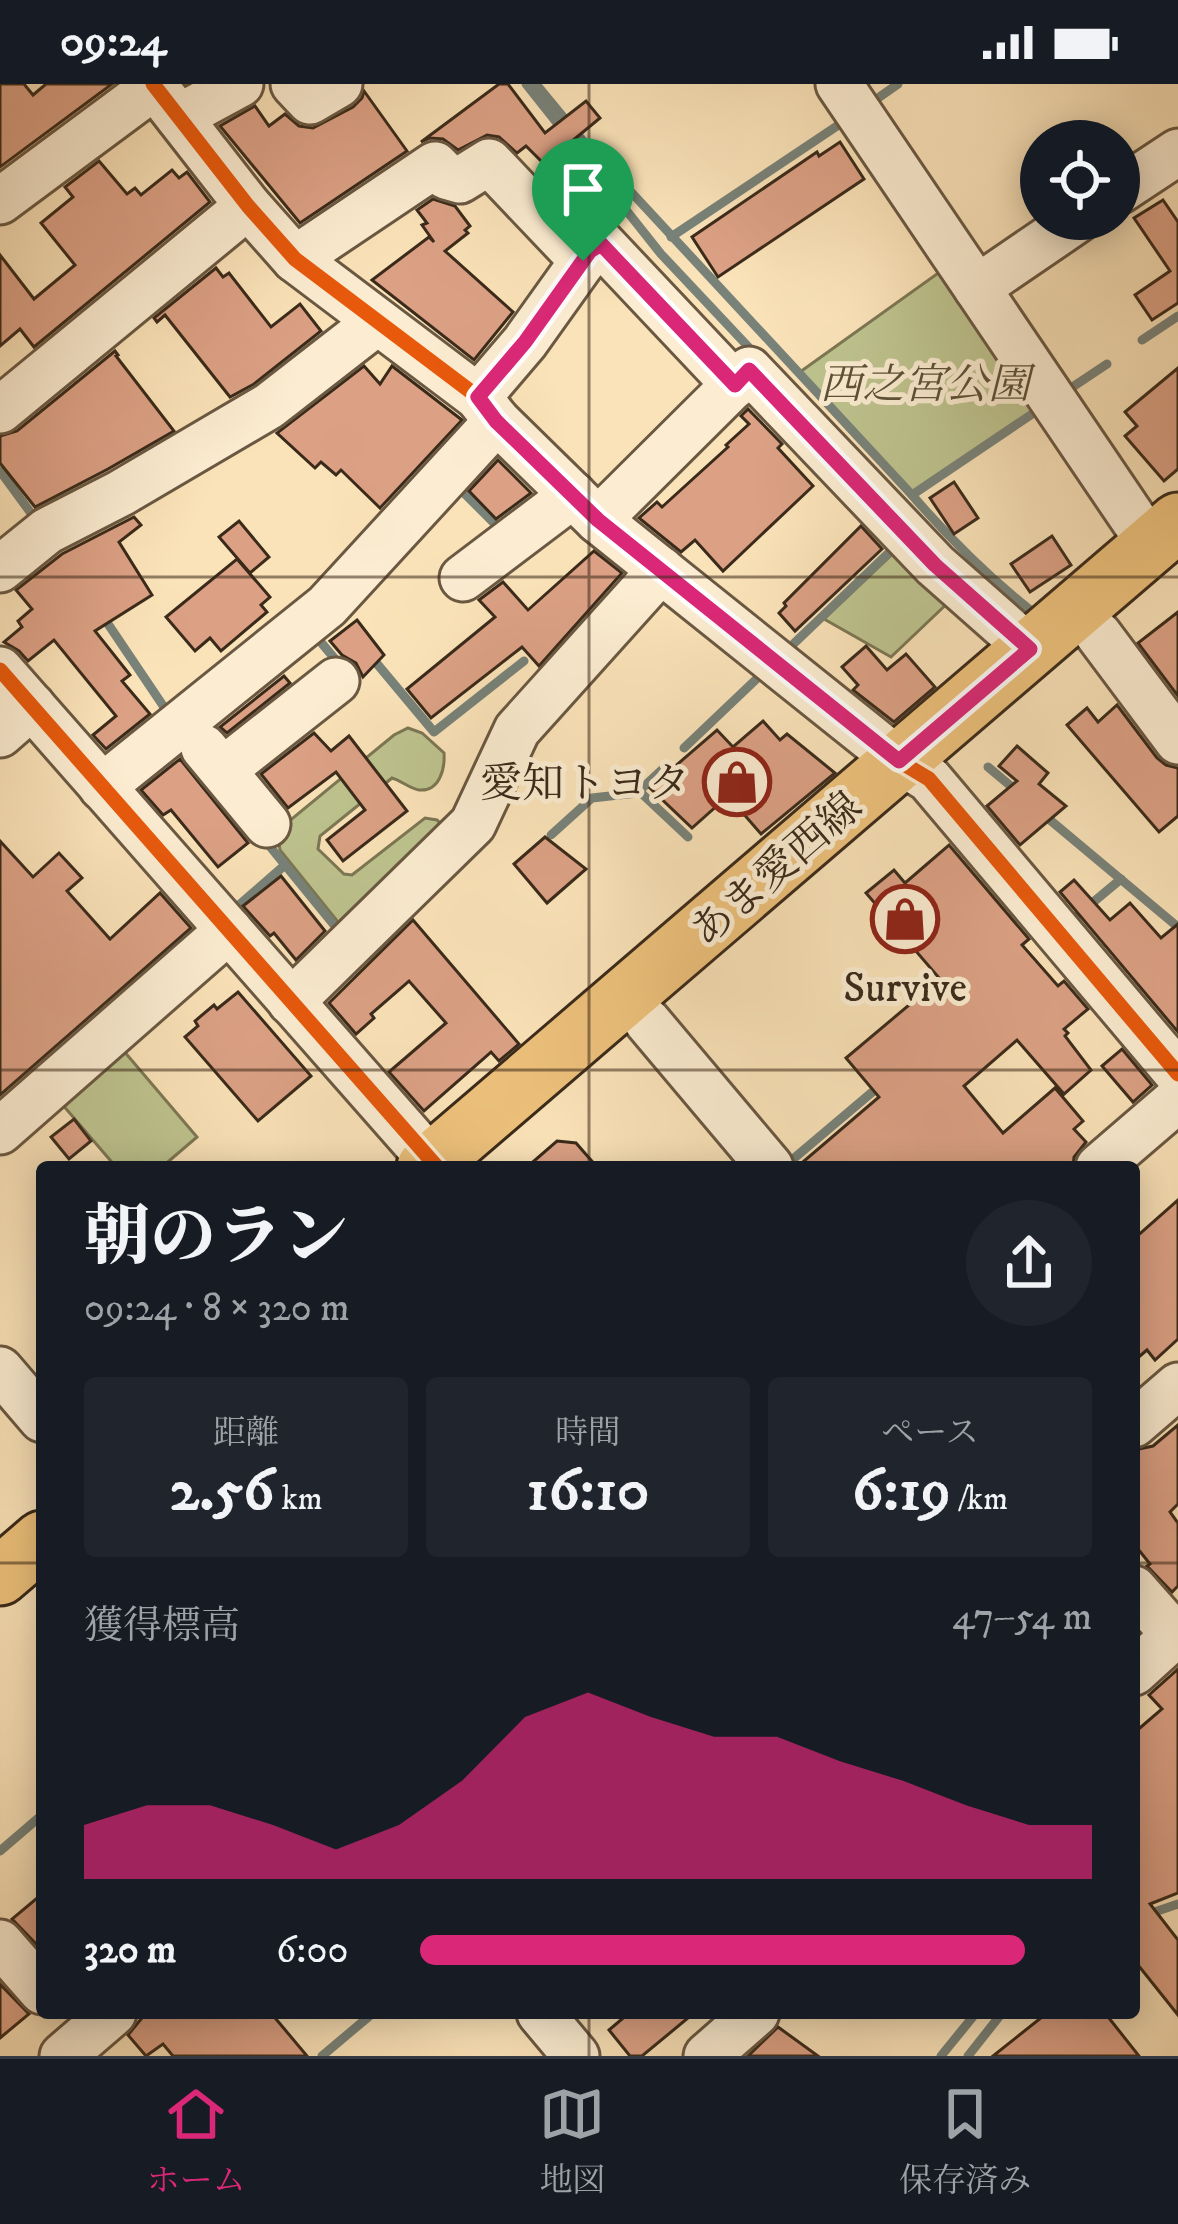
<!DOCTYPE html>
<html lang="ja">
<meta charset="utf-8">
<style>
body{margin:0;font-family:"IM FELL DW Pica","Noto Serif JP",serif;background:#20242c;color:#f1f3f6;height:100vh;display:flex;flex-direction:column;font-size:45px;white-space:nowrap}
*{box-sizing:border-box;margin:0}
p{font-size:39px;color:#9ea1a6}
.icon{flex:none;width:66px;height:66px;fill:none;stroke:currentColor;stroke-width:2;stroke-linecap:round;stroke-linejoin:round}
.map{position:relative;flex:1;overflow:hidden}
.details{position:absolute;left:36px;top:1077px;width:1104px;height:858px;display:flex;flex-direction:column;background:#171b24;border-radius:12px;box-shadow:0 6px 30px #0003}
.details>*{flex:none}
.tools{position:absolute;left:1020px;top:36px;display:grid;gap:24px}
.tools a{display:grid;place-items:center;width:120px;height:120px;border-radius:50%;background:#171b24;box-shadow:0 6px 30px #0003;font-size:60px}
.pin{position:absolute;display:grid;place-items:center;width:102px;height:102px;color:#fff;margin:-123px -51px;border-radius:50% 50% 50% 0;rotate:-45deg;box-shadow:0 0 12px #0007}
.pin .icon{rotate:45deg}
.round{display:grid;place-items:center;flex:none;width:126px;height:126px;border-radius:63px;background:#20242c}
.head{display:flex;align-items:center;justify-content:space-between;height:204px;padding:0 48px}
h1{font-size:66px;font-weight:800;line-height:90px}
.metrics{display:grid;grid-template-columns:repeat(3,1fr);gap:18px;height:204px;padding:12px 48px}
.metrics div{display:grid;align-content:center;border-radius:12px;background:#20242c;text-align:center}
.metrics b{font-size:60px;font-weight:800}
.metrics small{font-size:33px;font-weight:400}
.metrics p{font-size:33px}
.chart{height:336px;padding:24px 48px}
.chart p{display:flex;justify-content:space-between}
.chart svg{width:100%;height:216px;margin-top:12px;fill:#db2777;opacity:.7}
ul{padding:0 48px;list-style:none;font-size:39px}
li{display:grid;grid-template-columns:192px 144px 1fr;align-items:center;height:90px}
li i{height:30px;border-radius:15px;background:#db2777}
.status{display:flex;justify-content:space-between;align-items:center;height:84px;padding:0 60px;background:#171b24;direction:ltr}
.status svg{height:33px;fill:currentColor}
.tab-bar{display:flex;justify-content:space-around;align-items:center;height:168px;border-top:3px solid #363941;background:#171b24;font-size:33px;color:#9ea1a6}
.tab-bar a{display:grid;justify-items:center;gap:6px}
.tab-bar .current{color:#db2777}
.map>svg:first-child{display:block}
.green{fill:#bec48f;stroke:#7c7754;stroke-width:3}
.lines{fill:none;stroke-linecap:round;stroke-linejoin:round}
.stream{stroke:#788279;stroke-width:9}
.building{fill:#dca185;stroke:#3a2a1a;stroke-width:3}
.minor-casing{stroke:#6a5842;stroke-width:51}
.major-casing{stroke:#3a2a1a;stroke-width:63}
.minor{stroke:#fcedd2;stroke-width:45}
.major{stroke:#eec27c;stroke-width:57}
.cycleway-casing{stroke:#fcedd2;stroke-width:22}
.cycleway{stroke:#e8590c;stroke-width:15}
.route-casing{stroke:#fff;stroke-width:24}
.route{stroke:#db2777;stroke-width:15}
.grid{fill:none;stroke:#3a2a1a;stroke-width:3;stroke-opacity:0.55}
.labels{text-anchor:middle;stroke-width:10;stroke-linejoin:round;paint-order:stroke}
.park-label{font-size:42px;font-style:italic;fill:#5b5037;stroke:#fcedd2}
.poi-label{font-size:42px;fill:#3a2a1a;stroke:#fcedd2;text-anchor:end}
.street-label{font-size:42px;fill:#3a2a1a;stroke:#fcedd2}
</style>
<div class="status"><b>09:24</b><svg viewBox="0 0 49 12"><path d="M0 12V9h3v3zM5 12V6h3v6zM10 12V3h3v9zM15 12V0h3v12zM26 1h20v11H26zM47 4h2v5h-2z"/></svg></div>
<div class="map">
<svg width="1178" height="1972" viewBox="0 0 1178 1972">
<rect width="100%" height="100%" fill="#fbe3b9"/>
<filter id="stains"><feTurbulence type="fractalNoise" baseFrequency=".00167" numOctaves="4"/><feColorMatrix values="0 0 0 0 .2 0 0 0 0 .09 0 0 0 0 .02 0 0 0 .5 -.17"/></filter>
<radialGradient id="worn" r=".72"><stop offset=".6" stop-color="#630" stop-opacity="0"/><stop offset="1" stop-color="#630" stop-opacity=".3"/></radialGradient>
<!-- green -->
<g class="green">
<path d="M 948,182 L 1042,321 L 912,408 L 800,288 Z"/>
<path d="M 902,461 L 954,513 L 891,573 L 824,535 Z"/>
<path d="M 408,644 L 422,649 L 444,669 C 445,684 440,708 419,706 C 411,705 400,696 392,694 L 320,752 L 318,765 L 344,790 L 352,791 L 425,734 L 437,736 L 446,745 L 342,843 L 280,766 L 277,747 L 394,651 Z"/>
<path d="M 117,959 L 197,1053 L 162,1083 L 116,1083 L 55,1012 Z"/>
</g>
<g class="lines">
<!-- stream -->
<g class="stream">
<path d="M 526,0 L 661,170 L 756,271"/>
<path d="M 536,0 L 621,103 L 632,109 L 912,411 C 950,455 988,493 1034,529"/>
<path d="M 868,21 L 898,0"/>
<path d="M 596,146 L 618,117"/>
<path d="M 671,153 L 846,36"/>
<path d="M 1142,256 L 1178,232"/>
<path d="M 1065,308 L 1107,280"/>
<path d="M 0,387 L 36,436"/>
<path d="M 455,400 L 503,448"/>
<path d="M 912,411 L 1044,322"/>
<path d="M 102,531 L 170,632"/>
<path d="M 314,550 L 345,587 L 368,569 L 434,648 L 524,577"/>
<path d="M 785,568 L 898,460"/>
<path d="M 684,664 L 766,586"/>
<path d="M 988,683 L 1018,708"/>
<path d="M 639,707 L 688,753"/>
<path d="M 1044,731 L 1178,843"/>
<path d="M 551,751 L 592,714 L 637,709 L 667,681"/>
<path d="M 263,754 L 343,852"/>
<path d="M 231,828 L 285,781"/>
<path d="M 1067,840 L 1121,795"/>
<path d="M 786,1081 L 883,999"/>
<path d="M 0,1767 L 42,1731"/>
<path d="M 1134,1835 L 1178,1820"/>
<path d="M 322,1972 L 373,1929"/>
<path d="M 941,1972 L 976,1929"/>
<path d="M 968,1972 L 1002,1929"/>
</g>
</g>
<!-- building -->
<g class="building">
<path d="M 0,0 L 24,0 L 33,11 L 46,0 L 112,0 L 0,83 Z"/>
<path d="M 499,0 L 508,0 L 545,49 L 586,17 L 600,34 L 560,67 L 570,81 L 572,79 L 590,96 L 584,102 L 603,120 L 587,136 L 584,138 L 550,103 L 558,94 L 526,62 L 517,69 L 499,53 L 487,51 L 458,66 L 443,55 L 430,54 L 421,58 Z"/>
<path d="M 364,7 L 407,67 L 300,139 L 220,42 L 255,22 L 269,42 L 285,30 L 299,42 L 313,44 L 353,23 L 362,14 Z"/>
<path d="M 840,58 L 864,95 L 718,193 L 692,153 L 817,68 L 819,72 Z"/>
<path d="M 99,77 L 127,110 L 135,104 L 141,111 L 172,86 L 179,94 L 187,88 L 210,118 L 34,263 L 20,245 L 0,262 L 0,171 L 34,215 L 75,181 L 41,139 L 73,113 L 65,103 Z"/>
<path d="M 433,115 L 455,122 L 470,142 L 465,146 L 468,149 L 445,167 L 513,228 L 474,276 L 372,196 L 429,153 L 434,158 L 422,141 L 427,139 L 417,126 Z"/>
<path d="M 1163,116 L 1178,138 L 1178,219 L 1152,236 L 1135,211 L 1170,187 L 1134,134 Z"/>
<path d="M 216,184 L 223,193 L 229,189 L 271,243 L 300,220 L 321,247 L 254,300 L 230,313 L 165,231 L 157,238 L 154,234 Z"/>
<path d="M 115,267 L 118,271 L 116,272 L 174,347 L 108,385 L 35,423 L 0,379 L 0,352 L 17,347 Z"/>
<path d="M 364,282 L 380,300 L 392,282 L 462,336 L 380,424 L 341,386 L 336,391 L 321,378 L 315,384 L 277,349 Z"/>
<path d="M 1178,284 L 1178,385 L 1164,397 L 1125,352 L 1137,342 L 1125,328 Z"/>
<path d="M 748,325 L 782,360 L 778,364 L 813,402 L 723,487 L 695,456 L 681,468 L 639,434 L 657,418 L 662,423 L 728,363 L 726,361 L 749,340 L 741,332 Z"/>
<path d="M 498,376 L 531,409 L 496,435 L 469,407 Z"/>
<path d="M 954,398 L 978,434 L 954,450 L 930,414 Z"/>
<path d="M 134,433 L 141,441 L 119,458 L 152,511 L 95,547 L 130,591 L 122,597 L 150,630 L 106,665 L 93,651 L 116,632 L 54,556 L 28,577 L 19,567 L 4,558 L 22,543 L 18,537 L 32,525 L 16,506 L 62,470 Z"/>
<path d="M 239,437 L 269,473 L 250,489 L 219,453 Z"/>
<path d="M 861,442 L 882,465 L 795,547 L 779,529 L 786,522 L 784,519 Z"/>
<path d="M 1052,452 L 1071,481 L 1030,508 L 1011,480 Z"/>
<path d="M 594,467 L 622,489 L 539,582 L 522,563 L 431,634 L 407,605 L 495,533 L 479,516 L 503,498 L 528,526 Z"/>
<path d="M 237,475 L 270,513 L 261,521 L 267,528 L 221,567 L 210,554 L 195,567 L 166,533 Z"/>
<path d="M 1178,528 L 1178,612 L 1138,559 Z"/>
<path d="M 357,536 L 384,571 L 363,593 L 356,579 L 342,571 L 330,557 Z"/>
<path d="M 866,562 L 887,586 L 906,570 L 935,603 L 894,638 L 853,606 L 858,601 L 842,583 Z"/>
<path d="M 284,592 L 290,599 L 227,649 L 220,643 Z"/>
<path d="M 1117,621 L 1157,674 L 1166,681 L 1178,684 L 1178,732 L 1159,748 L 1067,641 L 1087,624 L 1098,638 Z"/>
<path d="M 763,637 L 780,656 L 787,650 L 835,689 L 761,750 L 728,712 L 692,744 L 650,704 L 717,646 L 733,663 Z"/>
<path d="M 314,649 L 331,667 L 349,652 L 407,727 L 343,777 L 327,756 L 365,726 L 336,688 L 288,724 L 261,690 Z"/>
<path d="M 1017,662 L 1048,689 L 1039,700 L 1066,722 L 1020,761 L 987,722 L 1017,697 L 999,682 Z"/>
<path d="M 180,675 L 248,759 L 218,783 L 171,726 L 163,731 L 141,706 Z"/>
<path d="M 545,753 L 586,785 L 547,819 L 514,780 Z"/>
<path d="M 0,757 L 33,793 L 59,769 L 82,794 L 67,807 L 110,855 L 160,809 L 191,844 L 0,1011 Z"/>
<path d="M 949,761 L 1029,855 L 1022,861 L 1058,902 L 1064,897 L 1088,925 L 1064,945 L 1068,949 L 1065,952 L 1091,986 L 1064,1010 L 1017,956 L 964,1002 L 1003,1049 L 1055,1004 L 1083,1037 L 1074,1045 L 1086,1058 L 1074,1073 L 1073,1083 L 797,1083 L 879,1013 L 846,974 L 940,895 L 866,809 L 894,786 L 905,799 Z"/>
<path d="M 281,792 L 325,847 L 296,876 L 274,849 L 270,852 L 243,822 Z"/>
<path d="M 1074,796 L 1110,836 L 1130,819 L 1161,854 L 1178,840 L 1178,948 L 1060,808 Z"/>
<path d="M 413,836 L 519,960 L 499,977 L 491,968 L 424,1027 L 389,988 L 446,939 L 409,897 L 371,930 L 374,934 L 356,950 L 329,919 Z"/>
<path d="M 238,908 L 311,992 L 258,1037 L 185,953 L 198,942 L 195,937 L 214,921 L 217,925 Z"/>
<path d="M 1122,965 L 1152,1001 L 1133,1018 L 1102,982 Z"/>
<path d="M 74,1035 L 91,1057 L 69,1075 L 51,1053 Z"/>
<path d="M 557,1057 L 576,1059 L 597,1083 L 527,1083 Z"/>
<path d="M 1178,1116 L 1178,1255 L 1155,1276 L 1147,1266 L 1134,1277 L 1134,1155 Z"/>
<path d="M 1178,1341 L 1178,1420 L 1170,1428 L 1178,1439 L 1178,1502 L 1172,1508 L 1147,1482 L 1150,1480 L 1134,1460 L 1134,1366 L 1153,1362 Z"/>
<path d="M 1178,1585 L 1178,1809 L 1150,1820 L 1178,1856 L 1178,1931 L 1134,1876 L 1134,1649 L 1162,1625 L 1149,1611 Z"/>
<path d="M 42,1810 L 42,1866 L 12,1835 Z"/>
<path d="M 0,1900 L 29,1930 L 0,1954 Z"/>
<path d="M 146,1929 L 271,1929 L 307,1972 L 173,1972 L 163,1960 L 146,1972 L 128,1951 Z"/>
<path d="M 629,1929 L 694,1929 L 642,1972 L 630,1972 L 609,1946 Z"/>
<path d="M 1047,1929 L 1105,1929 L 1139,1972 L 993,1972 Z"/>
<path d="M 778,1943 L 818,1972 L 748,1972 Z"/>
</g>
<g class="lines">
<!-- minor casing -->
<g class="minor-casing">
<g id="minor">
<path d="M 153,0 L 248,122 L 295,175 L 478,313 L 497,337 L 598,436 L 899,677 L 929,695 L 1178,990"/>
<path d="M 294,0 L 310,17 L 339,0"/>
<path d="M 839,0 L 1151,461"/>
<path d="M 179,33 L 240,0"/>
<path d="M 1119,107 L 1178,68"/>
<path d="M 0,117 L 155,2"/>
<path d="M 295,175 L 435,81 L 446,92 L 460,96 L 489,78 L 583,177"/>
<path d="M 977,204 L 1078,135"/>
<path d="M 478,313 L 525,258 L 590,167 L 601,159 L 735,301"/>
<path d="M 0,326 L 248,122"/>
<path d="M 598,436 L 749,286 L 935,481 L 1030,565"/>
<path d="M 0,485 L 47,447 L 121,409 L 269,322 L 377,238"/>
<path d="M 463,494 L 573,411"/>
<path d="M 1098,550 L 1178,657"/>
<path d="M 0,586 L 437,1083"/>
<path d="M 0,650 L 32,622"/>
<path d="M 204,664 L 267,740"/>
<path d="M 223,686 L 336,597"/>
<path d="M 102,703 L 327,522 L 497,337"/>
<path d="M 291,918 L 473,740 L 517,646 L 661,486"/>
<path d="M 647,937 L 770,1083"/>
<path d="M 0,1047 L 229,846"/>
<path d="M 1099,1083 L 1178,1015"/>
<path d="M 0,1286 L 42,1335"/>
<path d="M 1134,1340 L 1178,1302"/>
<path d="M 1134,1505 L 1178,1555"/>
<path d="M 1134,1588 L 1178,1548"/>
<path d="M 0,1859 L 42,1907"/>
<path d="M 540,1929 L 576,1972"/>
<path d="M 63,1972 L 113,1929"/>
<path d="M 707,1972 L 756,1929"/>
</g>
</g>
<!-- major casing -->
<g class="major-casing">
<g id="major">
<path d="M 426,1083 L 1178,438"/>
<path d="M 0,1492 L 42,1456"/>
</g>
</g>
<!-- minor -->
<use href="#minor" class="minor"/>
<!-- major -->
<use href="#major" class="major"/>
<!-- cycleway casing -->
<g class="cycleway-casing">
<g id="cycleway">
<path d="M 153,0 L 248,122 L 295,175 L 478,313 L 497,337 L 598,436 L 899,677 L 929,695 L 1178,990"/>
<path d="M 0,586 L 437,1083"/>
</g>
</g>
<!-- cycleway -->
<use href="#cycleway" class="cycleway"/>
</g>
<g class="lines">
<!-- route casing -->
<g class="route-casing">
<path id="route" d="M 601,160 L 735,301 L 749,286 L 935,481 L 1030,565 L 899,677 L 598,436 L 496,337 L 478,313 L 525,258 L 590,167 Z"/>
</g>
<!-- route -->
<use href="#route" class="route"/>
</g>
<!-- grid -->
<path class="grid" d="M 589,0 L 589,1083M 0,493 L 1178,493M 0,986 L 1178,986M 0,1479 L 42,1479M 1134,1479 L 1178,1479M 589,1929 L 589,1972"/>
<!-- icons -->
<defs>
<g id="shop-ring" transform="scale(3.45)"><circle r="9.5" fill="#fcedd2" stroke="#8f2418" stroke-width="1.5"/><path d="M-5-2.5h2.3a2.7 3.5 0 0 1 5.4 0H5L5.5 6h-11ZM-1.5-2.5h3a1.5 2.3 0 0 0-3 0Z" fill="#8f2418"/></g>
</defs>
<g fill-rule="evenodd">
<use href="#shop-ring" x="737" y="698"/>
<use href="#shop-ring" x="905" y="835"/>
</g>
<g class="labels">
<!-- park labels -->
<g class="park-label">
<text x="925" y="314">西之宮公園</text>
</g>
<!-- poi labels -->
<g class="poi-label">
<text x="690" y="713">愛知トヨタ</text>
<text x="905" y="917" text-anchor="middle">Survive</text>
</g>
<!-- street labels -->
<g class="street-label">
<text transform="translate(775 784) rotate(-41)" y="15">あま愛西線</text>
</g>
</g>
<rect width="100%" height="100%" filter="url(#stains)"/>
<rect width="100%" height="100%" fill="url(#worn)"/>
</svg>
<div class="tools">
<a><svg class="icon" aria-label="locate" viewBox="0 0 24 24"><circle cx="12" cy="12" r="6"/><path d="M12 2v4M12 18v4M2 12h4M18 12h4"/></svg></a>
</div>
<div class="pin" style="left:583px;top:177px;background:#1e9e55"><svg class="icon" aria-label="arrive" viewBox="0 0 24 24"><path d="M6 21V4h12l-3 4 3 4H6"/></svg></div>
<section class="details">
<div class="head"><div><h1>朝のラン</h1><p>09:24 · 8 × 320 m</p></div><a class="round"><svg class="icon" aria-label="share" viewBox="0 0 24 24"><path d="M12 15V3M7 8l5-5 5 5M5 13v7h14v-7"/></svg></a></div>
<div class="metrics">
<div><p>距離</p><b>2.56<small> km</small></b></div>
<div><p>時間</p><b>16:10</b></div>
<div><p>ペース</p><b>6:19<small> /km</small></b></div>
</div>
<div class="chart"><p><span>獲得標高</span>47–54 m</p>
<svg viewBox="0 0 160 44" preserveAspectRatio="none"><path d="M0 44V33L10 29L20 29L30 33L40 38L50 33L60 24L70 11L80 6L90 11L100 15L110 15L120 20L130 24L140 29L150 33L160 33V44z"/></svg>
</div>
<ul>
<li><b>320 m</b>6:00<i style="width:90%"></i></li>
</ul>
</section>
</div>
<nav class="tab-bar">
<a class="current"><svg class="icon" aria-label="home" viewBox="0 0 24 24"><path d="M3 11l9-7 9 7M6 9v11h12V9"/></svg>ホーム</a>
<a><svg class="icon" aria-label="map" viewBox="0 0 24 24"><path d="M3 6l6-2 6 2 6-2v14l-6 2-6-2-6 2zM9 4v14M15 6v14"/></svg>地図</a>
<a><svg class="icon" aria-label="saved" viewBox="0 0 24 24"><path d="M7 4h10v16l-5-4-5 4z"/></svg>保存済み</a>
</nav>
